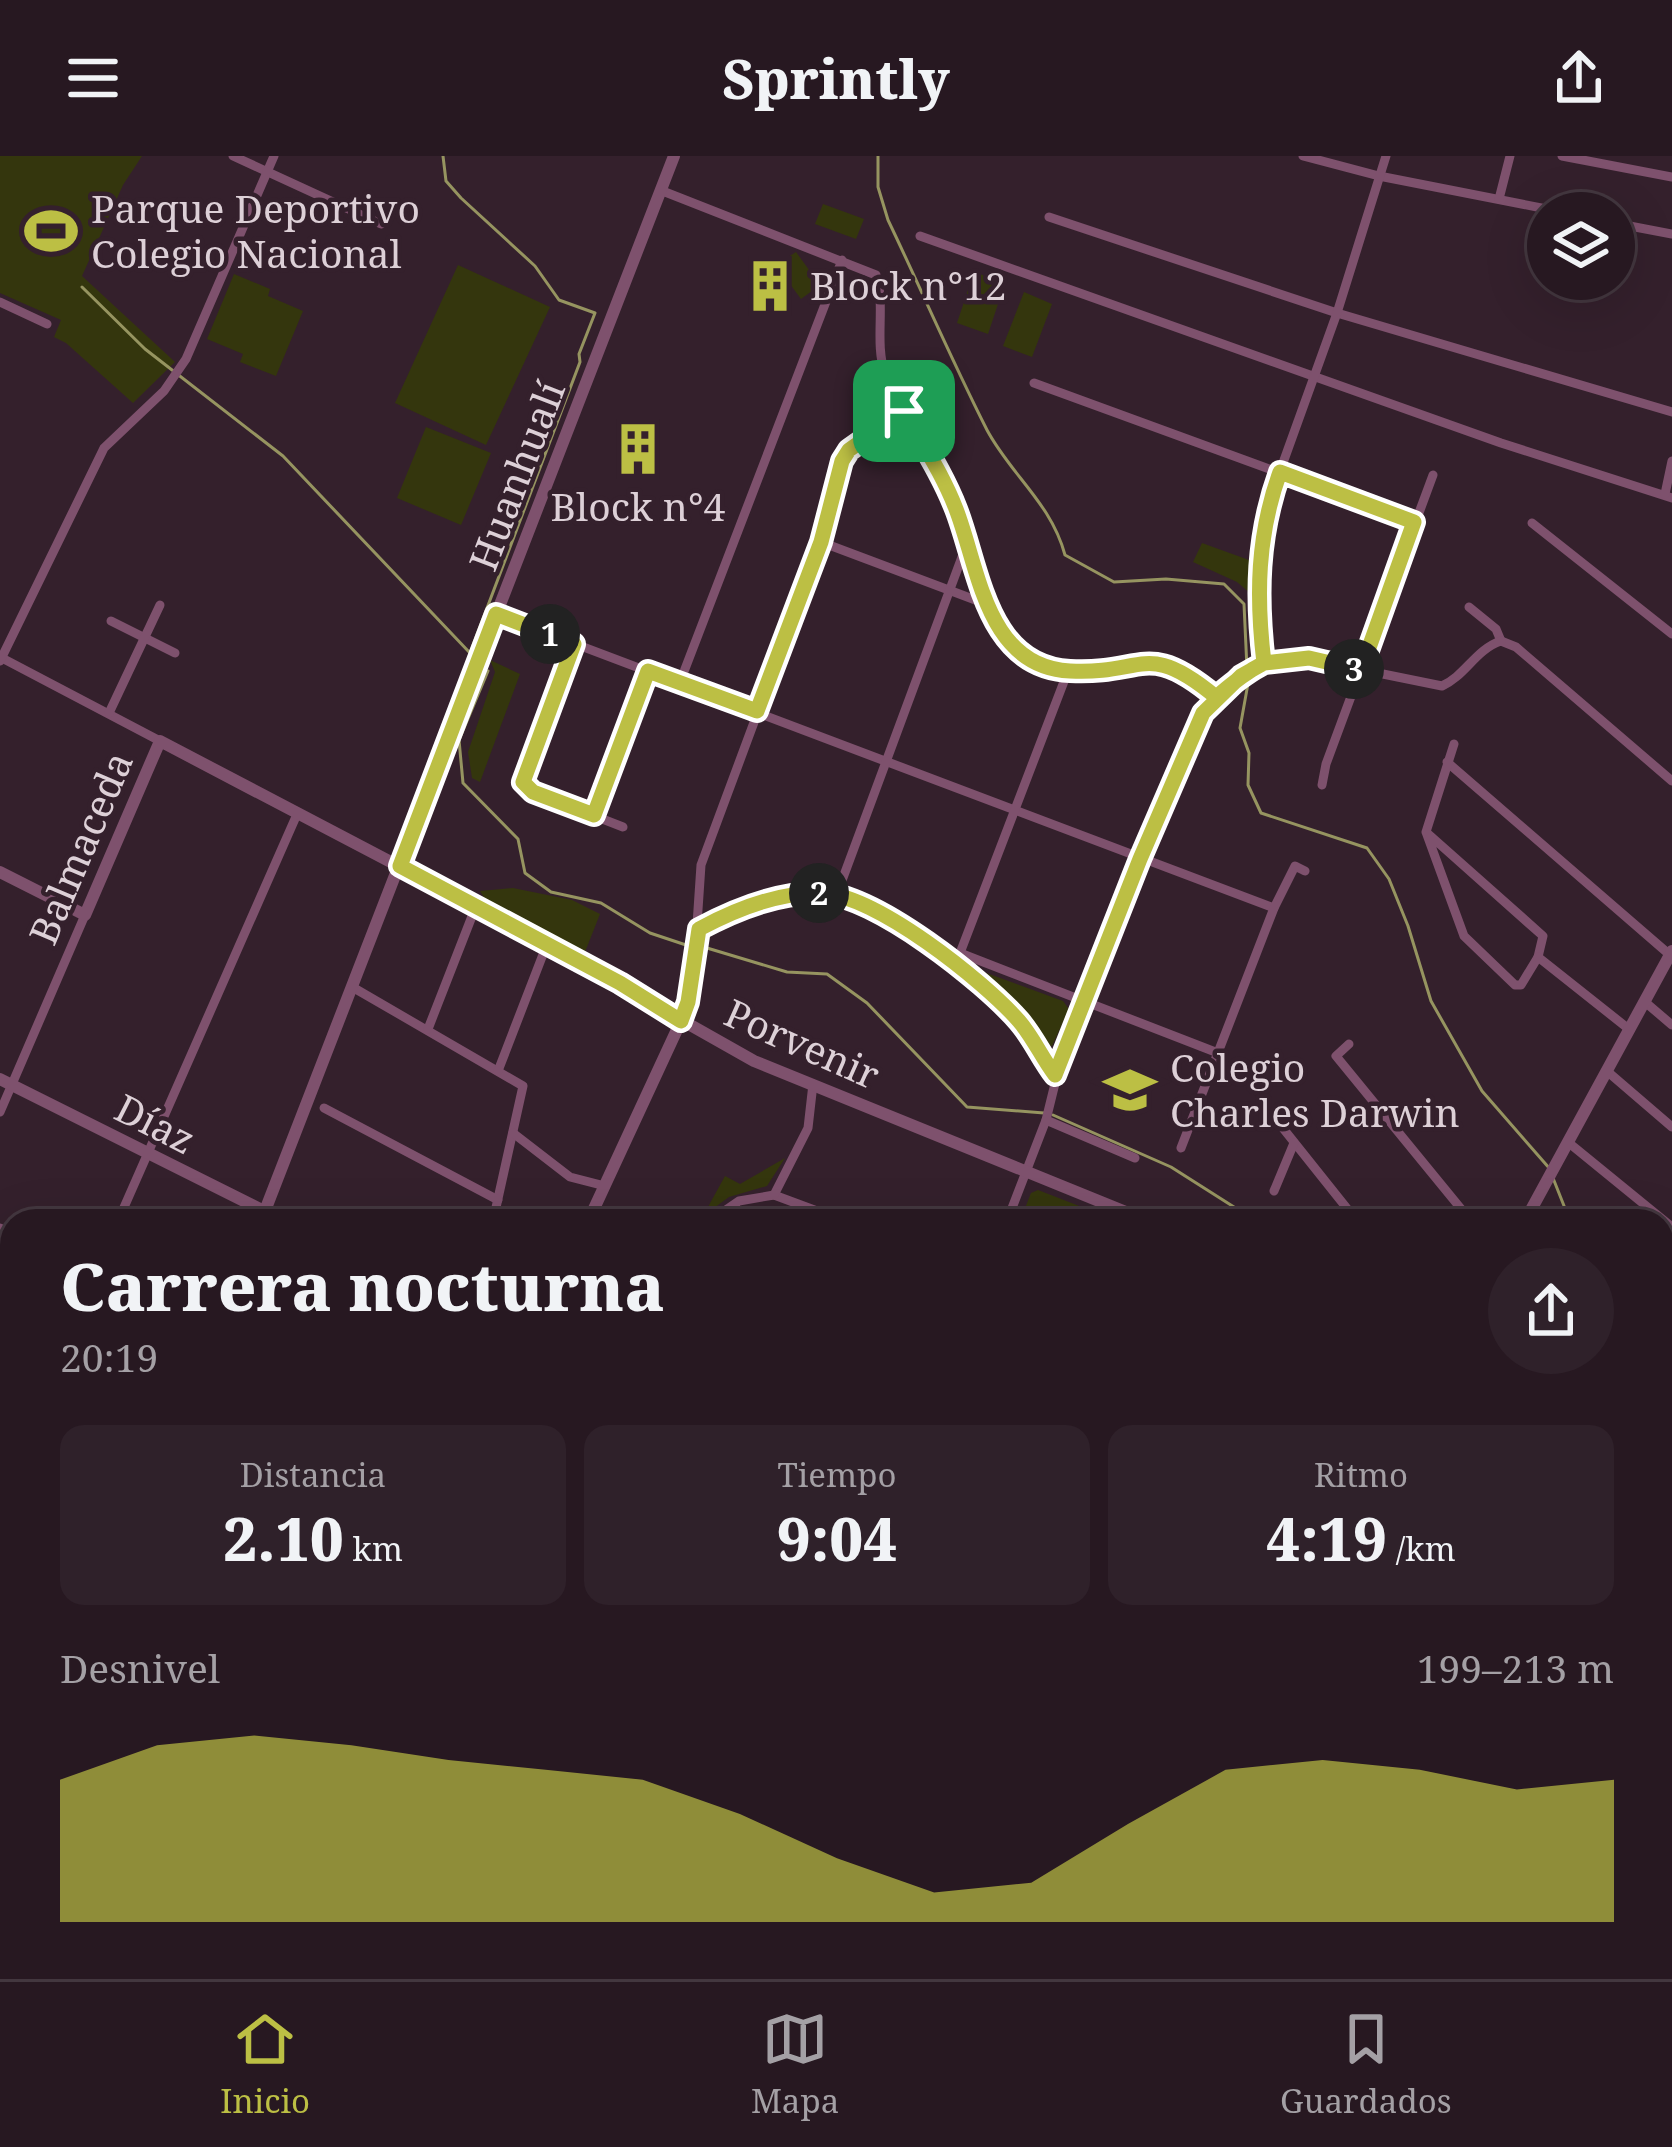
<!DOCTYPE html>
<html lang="es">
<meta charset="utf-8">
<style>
body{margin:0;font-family:"Noto Serif",serif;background:#2f212a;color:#f1f3f6;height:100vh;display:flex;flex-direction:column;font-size:45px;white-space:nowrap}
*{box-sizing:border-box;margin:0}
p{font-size:39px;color:#a4a0a5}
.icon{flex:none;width:66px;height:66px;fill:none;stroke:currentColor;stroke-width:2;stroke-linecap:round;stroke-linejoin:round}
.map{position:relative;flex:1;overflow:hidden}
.panel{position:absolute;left:0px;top:1053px;width:1674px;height:771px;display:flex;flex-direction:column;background:#271821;border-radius:36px 36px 0 0;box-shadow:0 12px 48px #0002,0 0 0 3px #43373f}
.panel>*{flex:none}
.buttons{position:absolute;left:1527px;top:36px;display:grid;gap:24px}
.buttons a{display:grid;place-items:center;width:108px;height:108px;border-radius:50%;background:#271821;box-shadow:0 12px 48px #0002,0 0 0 3px #43373f;font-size:60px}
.pin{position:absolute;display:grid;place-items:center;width:102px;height:102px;color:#fff;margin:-51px;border-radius:24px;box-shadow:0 6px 18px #0006}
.km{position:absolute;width:60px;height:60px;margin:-30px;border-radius:50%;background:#222;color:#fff;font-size:33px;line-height:60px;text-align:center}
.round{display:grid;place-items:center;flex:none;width:126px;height:126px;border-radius:63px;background:#2f212a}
.summary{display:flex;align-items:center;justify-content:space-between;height:204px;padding:0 60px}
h1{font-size:66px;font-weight:800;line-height:90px}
.stats{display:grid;grid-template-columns:repeat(3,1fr);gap:18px;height:204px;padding:12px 60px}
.stats div{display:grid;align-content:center;border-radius:24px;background:#2f212a;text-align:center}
.stats b{font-size:60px;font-weight:800}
.stats small{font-size:33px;font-weight:400}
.stats p{font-size:33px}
.chart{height:336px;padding:24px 60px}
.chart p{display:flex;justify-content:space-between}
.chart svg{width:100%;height:216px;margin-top:12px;fill:#bcbf44;opacity:.7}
header{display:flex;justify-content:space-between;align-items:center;height:156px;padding:0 60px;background:#271821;font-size:54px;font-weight:800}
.dock{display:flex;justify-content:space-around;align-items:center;height:168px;border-top:3px solid #43373f;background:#271821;font-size:33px;color:#a4a0a5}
.dock a{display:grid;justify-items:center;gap:6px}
.dock .current{color:#bcbf44}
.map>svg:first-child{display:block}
.green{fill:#34360d}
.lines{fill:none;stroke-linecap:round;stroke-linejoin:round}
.stream{stroke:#969460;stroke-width:3}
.minor{stroke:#7e516d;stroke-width:9}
.tertiary{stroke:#7e516d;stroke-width:12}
.secondary{stroke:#af6794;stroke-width:14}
.primary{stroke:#d578b3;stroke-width:15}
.rail-casing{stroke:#c5b7bf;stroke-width:8}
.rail{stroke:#34202c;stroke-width:3;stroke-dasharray:9;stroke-linecap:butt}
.route-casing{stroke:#fff;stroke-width:24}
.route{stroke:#bcbf44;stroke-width:15}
.labels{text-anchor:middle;stroke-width:9;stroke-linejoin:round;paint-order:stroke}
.poi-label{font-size:39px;fill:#ddd0d7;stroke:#34202c;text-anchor:start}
.street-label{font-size:39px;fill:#ddd0d7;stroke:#34202c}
</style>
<header><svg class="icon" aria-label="menu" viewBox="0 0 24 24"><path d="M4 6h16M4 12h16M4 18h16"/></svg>Sprintly<svg class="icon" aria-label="share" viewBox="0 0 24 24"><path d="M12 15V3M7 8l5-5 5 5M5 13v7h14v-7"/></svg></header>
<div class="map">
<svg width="1672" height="1823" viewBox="0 0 1672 1823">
<rect width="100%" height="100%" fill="#34202c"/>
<!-- green -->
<g class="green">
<path d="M 0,0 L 142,0 L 123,29 L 82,120 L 175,206 L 133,247 L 66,187 L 54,181 L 61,164 L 0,137 Z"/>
<path d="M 823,48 L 864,63 L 856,83 L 815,68 Z"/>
<path d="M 796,96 L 820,129 L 801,143 L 776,109 Z"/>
<path d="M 458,109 L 550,151 L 486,289 L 395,247 Z"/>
<path d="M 974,116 L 1005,127 L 988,178 L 957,167 Z"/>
<path d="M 234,118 L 270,133 L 268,140 L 303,155 L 276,220 L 240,206 L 243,198 L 207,183 Z"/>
<path d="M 1024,136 L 1052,148 L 1032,201 L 1003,190 Z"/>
<path d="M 426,271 L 491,297 L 461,369 L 397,342 Z"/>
<path d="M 1202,387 L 1249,404 L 1250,437 L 1237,426 L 1193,406 Z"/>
<path d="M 490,504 L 520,518 L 480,626 L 472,622 L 468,596 L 495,516 Z"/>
<path d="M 513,732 L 572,744 L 600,758 L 585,796 L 485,743 L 480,735 Z"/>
<path d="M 973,812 L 1063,845 L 1069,853 L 1052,890 L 1044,889 L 1030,863 Z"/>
<path d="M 785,1002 L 767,1030 L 729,1041 L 703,1060 L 725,1020 L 740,1028 Z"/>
<path d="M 1038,1034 L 1118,1065 L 1020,1065 L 1031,1037 Z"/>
</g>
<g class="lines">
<!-- stream -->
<g class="stream">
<path d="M 878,0 L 878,31 L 888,64 C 921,133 952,205 987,274 C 1011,319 1051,347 1065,399 L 1114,426 L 1166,423 L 1224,428 L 1244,448 L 1247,513"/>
<path d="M 82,131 L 145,193 L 283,300 L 470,497 L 580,206 L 579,198 L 595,157 L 559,144 L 535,110 L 461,42 L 446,25 L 443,0"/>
<path d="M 488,515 L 459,584 L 463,627 L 518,683 L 525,717 L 551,736 L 601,747 L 650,777 L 686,789"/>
<path d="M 1249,522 L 1240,572 L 1249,597 L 1248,629 L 1261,657 L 1367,692 L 1389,723 L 1408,770 L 1431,845 L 1482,935 L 1550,1013"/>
<path d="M 707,792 L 787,816 L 827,818 L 867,847 L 967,951 L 1044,957"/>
<path d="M 1053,959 L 1171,1011 L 1256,1065"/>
<path d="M 1553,1022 L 1570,1065"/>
<path d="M 1662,1339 L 1672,1347"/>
</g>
<!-- minor -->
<g class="minor">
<path d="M 233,0 L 381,68"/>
<path d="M 1303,0 L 1379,20 L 1567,57"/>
<path d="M 1562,0 L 1672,21"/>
<path d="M 660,34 L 876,119 C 886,150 874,185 885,218 C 899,261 931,298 951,339 C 980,402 976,486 1054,512 C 1092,525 1134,496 1172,509 C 1188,515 1203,530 1217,541"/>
<path d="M 1499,43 L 1510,0"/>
<path d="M 1049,61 L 1337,157 L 1672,256"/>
<path d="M 1614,67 L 1672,78"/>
<path d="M 920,80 L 1501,287 L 1672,342"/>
<path d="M 0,146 L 47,168"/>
<path d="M 1034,227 L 1414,366"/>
<path d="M 1665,338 L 1672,305"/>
<path d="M 1532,367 L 1672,478"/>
<path d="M 821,386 L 986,448"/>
<path d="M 1469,451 L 1496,473 L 1501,485"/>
<path d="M 496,458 L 1274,752"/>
<path d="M 111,465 L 175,497"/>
<path d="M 1501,485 L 1516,491 L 1672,625"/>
<path d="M 574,487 L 523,626 L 533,636 L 623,671"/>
<path d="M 0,501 L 160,585"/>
<path d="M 0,505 L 104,292 L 164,235 L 186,203 L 274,0"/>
<path d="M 1264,507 L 1258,429 L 1266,354 L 1337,157 L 1386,0"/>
<path d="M 680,526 L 842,104"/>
<path d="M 109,557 L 160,449"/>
<path d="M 1447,606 L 1670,799"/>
<path d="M 1322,629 L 1326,608 L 1433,319"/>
<path d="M 594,659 L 648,515"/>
<path d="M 1426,676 L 1464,780 L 1515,829 L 1521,829 L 1538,801 L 1543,780 L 1426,676 L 1454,588"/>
<path d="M 837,738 L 966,390"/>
<path d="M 699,773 C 736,754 779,736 821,737 C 875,738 984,824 1019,865 C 1032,881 1042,902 1055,918"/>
<path d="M 960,797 L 1218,897"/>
<path d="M 1538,801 L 1630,874"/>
<path d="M 950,805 L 960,797 L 1068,515"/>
<path d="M 354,832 L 523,930 L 493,1065"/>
<path d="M 1645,846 L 1672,869"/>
<path d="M 681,865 L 694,813 L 701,709 L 821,386 L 837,315 L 849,294 L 904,255"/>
<path d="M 428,873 L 476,750"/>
<path d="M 1349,888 L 1336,900 L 1471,1065"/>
<path d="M 498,915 L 547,788"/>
<path d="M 1608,916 L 1672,971"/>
<path d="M 324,952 L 498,1044"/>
<path d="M 0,956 L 85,759"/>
<path d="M 1046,964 L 1135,1002"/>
<path d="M 1282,971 L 1357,1065"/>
<path d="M 513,977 L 570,1021 L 605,1030"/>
<path d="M 1569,987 L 1672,1071"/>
<path d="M 1181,992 L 1274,752 L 1295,710 L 1305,715"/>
<path d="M 1274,1035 L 1294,987"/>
<path d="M 774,1039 L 844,1065"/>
<path d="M 118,1065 L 298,656"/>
<path d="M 710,1065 L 739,1045 L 774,1039 L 808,972 L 813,928"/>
<path d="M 1007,1065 L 1046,964 L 1064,891 L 1203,557 L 1241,520 L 1264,507 L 1283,503 L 1309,503 L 1442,530 C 1465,520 1476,493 1501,485"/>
<path d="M 0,1072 L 12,1078"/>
<path d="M 1662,1155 L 1672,1143"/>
<path d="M 1662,1270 L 1672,1257"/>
<path d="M 0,1439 L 12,1421"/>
<path d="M 0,1451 L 12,1457"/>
<path d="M 1662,1558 L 1672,1558"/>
<path d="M 0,1642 L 12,1648"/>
<path d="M 1662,1667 L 1672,1672"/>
<path d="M 1662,1789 L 1672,1793"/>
<path d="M 1513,1812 L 1533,1823"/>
<path d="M 308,1823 L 314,1812"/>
<path d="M 532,1823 L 539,1812"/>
<path d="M 743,1823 L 749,1812"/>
<path d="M 1620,1823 L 1626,1812"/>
</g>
<!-- tertiary -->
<g class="tertiary">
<path d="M 0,716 L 85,759 L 160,585 L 547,788 L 754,905 L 1148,1065"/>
<path d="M 0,923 L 284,1065"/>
<path d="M 261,1065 L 674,0"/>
<path d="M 583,1065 L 592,1057 L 681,865"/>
<path d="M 1525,1065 L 1672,795"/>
<path d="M 1662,1294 L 1672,1300"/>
<path d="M 0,1756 L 12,1762"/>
<path d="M 136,1812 L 163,1823"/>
</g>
<!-- secondary -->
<g class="secondary">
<path d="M 1662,1652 L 1672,1640"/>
<path d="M 1039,1812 L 1068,1823"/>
<path d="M 0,1818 L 10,1823"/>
<path d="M 990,1823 L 996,1812"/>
<path d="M 1331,1823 L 1337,1812"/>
</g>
<!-- primary -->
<g class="primary">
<path d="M 0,1199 L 12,1205"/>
<path d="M 1662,1713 L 1672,1718"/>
</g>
<!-- rail casing -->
<g class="rail-casing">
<g id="rail">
<path d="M 0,1781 L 12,1787"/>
<path d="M 74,1812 L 102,1823"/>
</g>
</g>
<!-- rail -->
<use href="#rail" class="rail"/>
</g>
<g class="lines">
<!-- route casing -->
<g class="route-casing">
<path id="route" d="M 904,255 L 849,294 L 842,305 L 821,386 L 757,555 L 648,515 L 594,659 L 533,636 L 523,626 L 574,488 L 496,458 L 400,710 L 620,827 L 681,865 L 688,846 L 699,773 C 736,753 779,736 821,737 C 875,738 984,825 1019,865 C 1033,881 1042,902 1055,919 L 1140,703 L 1203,557 L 1241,520 L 1264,507 L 1309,502 L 1361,514 L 1414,366 L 1280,316 C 1257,380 1256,440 1264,507 C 1246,516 1232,528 1216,541 C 1146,483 1145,519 1070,515 C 986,511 979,412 956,353 C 943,319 922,287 904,255"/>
</g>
<!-- route -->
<use href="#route" class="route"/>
</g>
<!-- icons -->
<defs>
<g id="stadium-bare" transform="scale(4.14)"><path d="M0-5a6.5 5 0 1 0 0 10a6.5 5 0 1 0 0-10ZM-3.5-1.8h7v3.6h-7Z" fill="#bcbf44" stroke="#34202c" stroke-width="2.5" paint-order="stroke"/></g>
<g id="building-bare" transform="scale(4.14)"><path d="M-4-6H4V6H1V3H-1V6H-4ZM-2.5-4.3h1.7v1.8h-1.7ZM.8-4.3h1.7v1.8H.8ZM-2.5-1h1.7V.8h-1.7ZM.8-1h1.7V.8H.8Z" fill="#bcbf44" stroke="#34202c" stroke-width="2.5" paint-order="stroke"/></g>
<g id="school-bare" transform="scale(4.14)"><path d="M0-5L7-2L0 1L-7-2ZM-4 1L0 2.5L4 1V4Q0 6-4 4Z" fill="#bcbf44" stroke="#34202c" stroke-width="2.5" paint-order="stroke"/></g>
</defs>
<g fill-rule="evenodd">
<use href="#stadium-bare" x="51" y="75"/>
<use href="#building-bare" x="770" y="130"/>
<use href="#building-bare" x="638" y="293"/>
<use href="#school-bare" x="1130" y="934"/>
</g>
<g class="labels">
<!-- poi labels -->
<g class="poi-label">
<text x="91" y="67">Parque Deportivo<tspan x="91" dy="45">Colegio Nacional</tspan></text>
<text x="810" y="144">Block n°12</text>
<text x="638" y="365" text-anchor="middle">Block n°4</text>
<text x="1170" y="926">Colegio<tspan x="1170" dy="45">Charles Darwin</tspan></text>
</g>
<!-- street labels -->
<g class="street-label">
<text transform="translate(517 320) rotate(-69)" y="14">Huanhualí</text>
<text transform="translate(81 692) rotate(-67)" y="14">Balmaceda</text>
<text transform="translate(802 888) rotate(24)" y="14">Porvenir</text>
<text transform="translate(155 968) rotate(27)" y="14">Díaz</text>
</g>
</g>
</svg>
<div class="buttons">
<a><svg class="icon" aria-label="layers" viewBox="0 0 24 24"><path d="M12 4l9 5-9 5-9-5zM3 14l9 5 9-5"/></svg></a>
</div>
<div class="pin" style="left:904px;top:255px;background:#1e9e55"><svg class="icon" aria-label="arrive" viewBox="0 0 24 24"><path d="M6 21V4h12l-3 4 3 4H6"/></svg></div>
<b class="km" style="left:550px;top:478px">1</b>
<b class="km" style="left:819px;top:737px">2</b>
<b class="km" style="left:1354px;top:513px">3</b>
<section class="panel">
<div class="summary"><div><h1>Carrera nocturna</h1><p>20:19</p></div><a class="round"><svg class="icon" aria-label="share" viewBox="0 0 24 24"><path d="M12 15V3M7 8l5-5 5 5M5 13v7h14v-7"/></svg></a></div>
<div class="stats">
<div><p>Distancia</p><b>2.10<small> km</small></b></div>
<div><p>Tiempo</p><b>9:04</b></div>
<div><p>Ritmo</p><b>4:19<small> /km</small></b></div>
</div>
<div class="chart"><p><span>Desnivel</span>199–213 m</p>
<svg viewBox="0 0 160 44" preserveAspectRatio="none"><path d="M0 44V15L10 8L20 6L30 8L40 11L50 13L60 15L70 22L80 31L90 38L100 36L110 24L120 13L130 11L140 13L150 17L160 15V44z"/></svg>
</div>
</section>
</div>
<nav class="dock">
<a class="current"><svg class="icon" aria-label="home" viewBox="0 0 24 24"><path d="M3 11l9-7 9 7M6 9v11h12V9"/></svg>Inicio</a>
<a><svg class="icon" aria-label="map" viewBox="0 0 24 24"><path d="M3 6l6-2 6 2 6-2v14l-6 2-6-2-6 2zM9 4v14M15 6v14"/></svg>Mapa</a>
<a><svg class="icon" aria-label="saved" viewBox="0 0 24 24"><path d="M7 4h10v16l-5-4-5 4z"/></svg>Guardados</a>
</nav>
